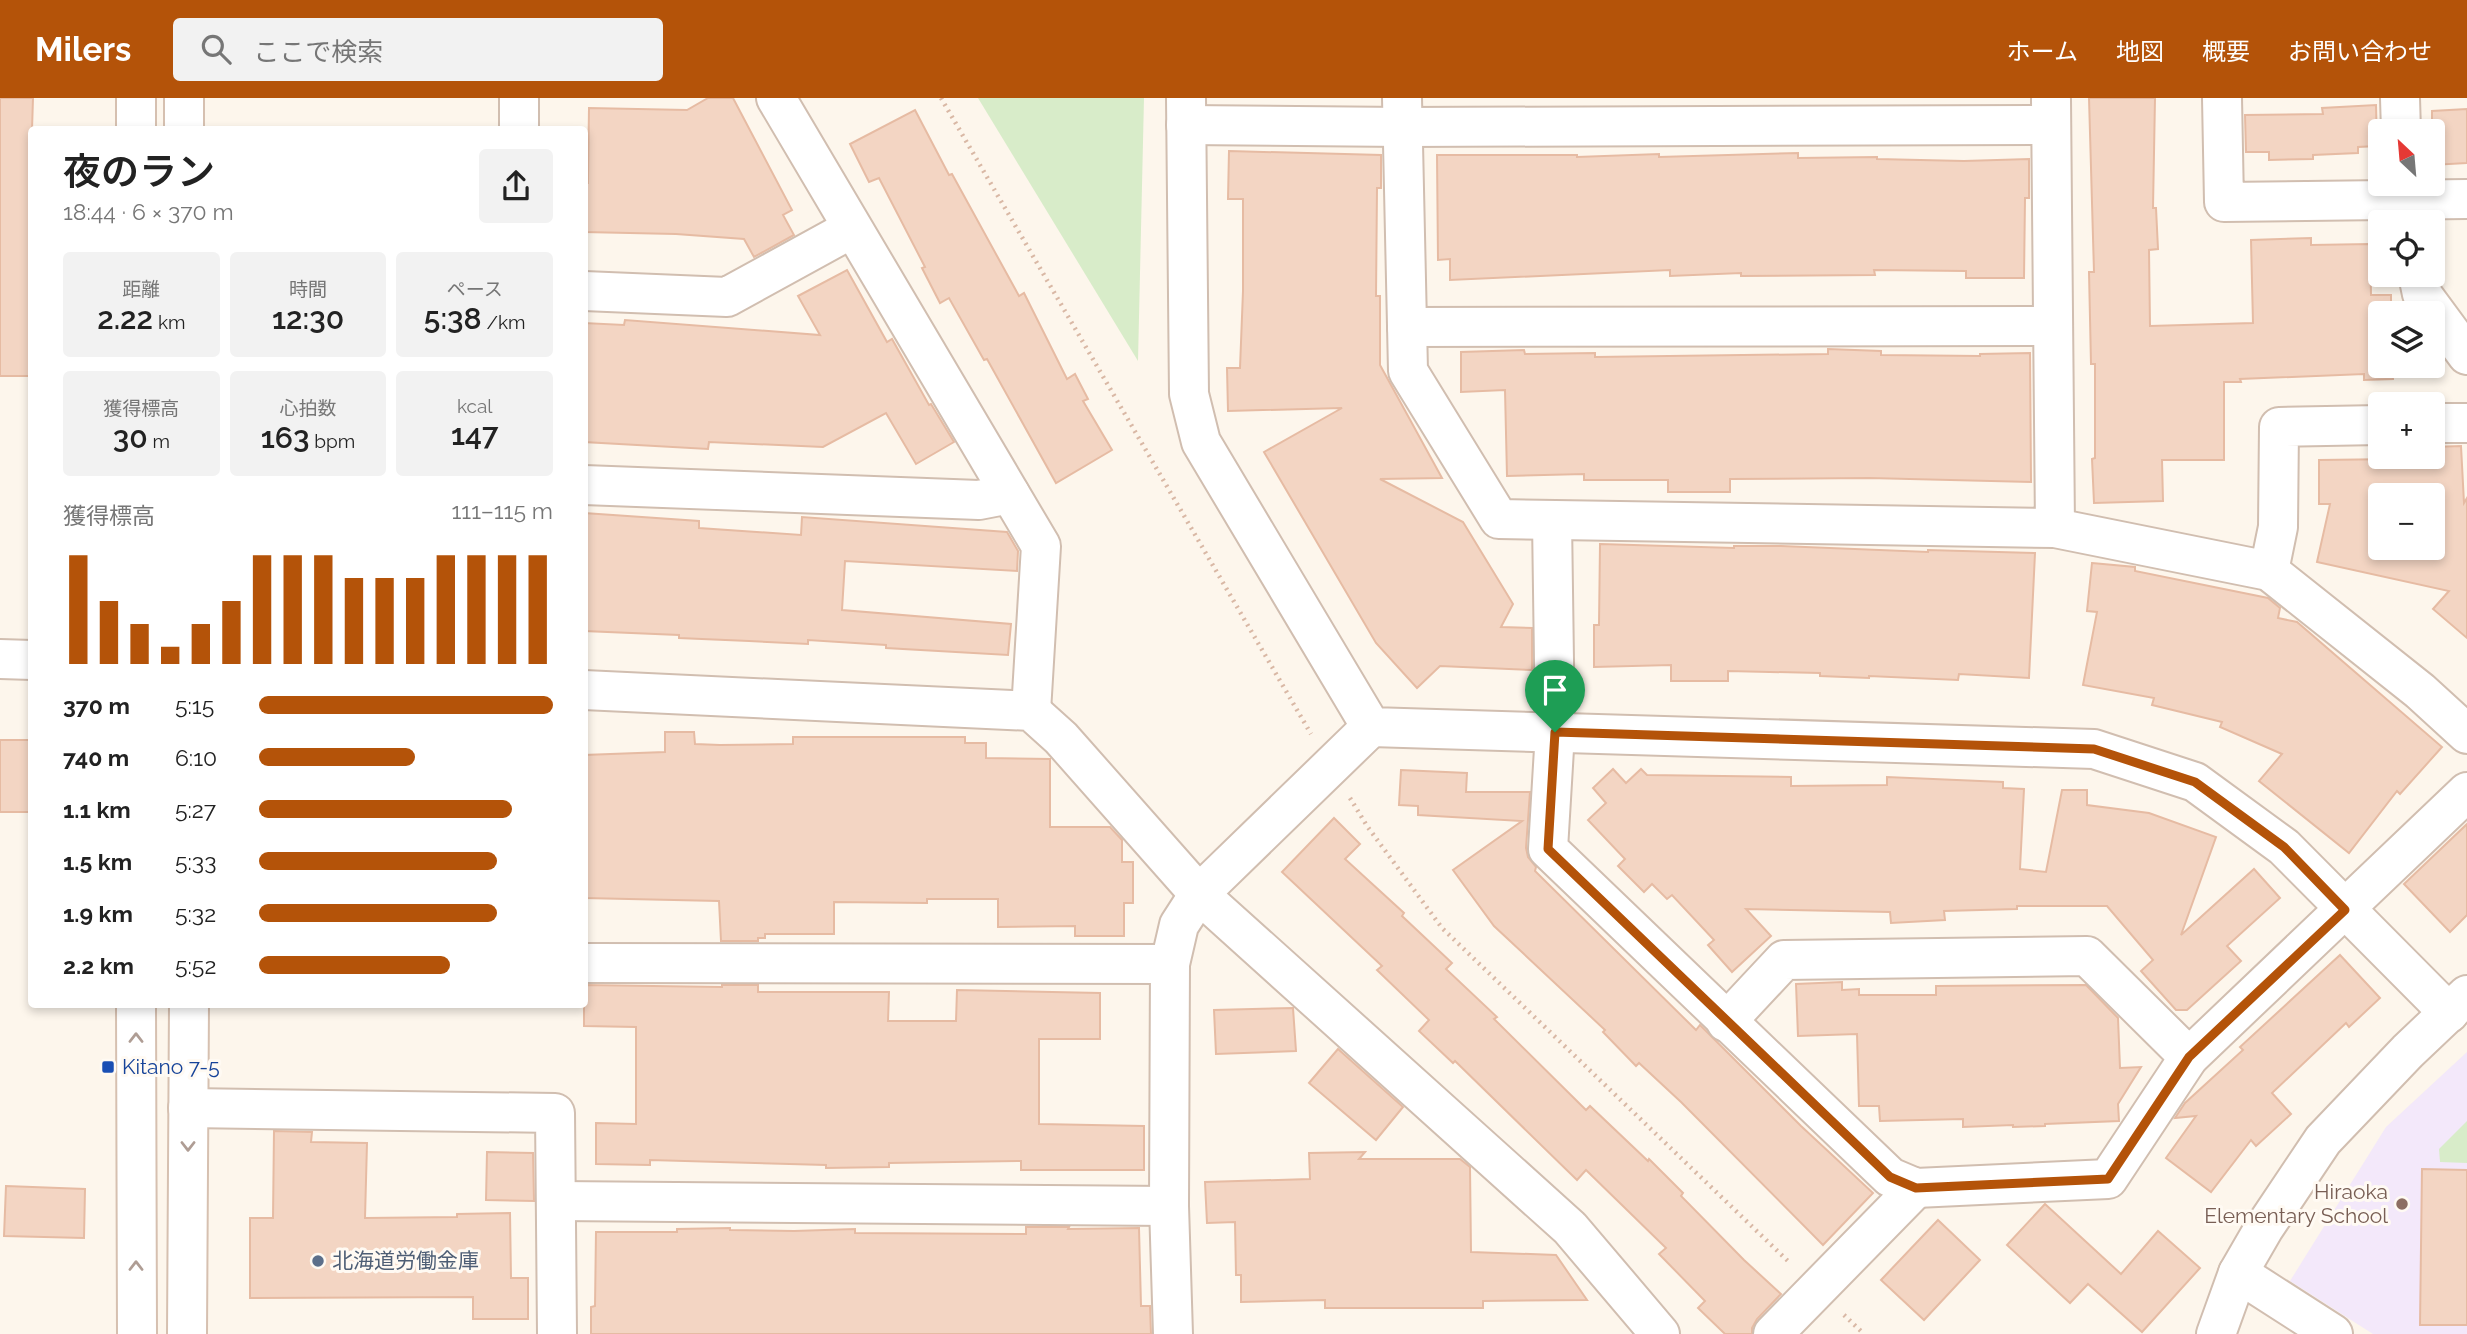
<!DOCTYPE html>
<html lang="ja">
<meta charset="utf-8">
<style>
body{margin:0;font-family:Raleway,"Noto Sans JP",sans-serif;background:#f2f2f2;color:#222;height:100vh;display:flex;flex-direction:column;font-size:26px;white-space:nowrap}
*{box-sizing:border-box;margin:0}
p{font-size:23px;color:#767676}
.icon{flex:none;width:38px;height:38px;fill:none;stroke:currentColor;stroke-width:2;stroke-linecap:round;stroke-linejoin:round}
.map{position:relative;flex:1;overflow:hidden}
.panel{position:absolute;left:28px;top:28px;width:560px;height:882px;display:flex;flex-direction:column;background:#fff;border-radius:7px;box-shadow:0 4px 10px #0003}
.panel>*{flex:none}
.needle{width:46px;rotate:334deg}
.fabs{position:absolute;left:2368px;top:21px;display:grid;gap:14px}
.fabs a{display:grid;place-items:center;width:77px;height:77px;border-radius:7px;background:#fff;box-shadow:0 4px 10px #0003;font-size:35px}
.pin{position:absolute;display:grid;place-items:center;width:60px;height:60px;color:#fff;margin:-72px -30px;border-radius:50% 50% 50% 0;rotate:-45deg;box-shadow:0 0 7px #0007}
.pin .icon{rotate:45deg}
.round{display:grid;place-items:center;flex:none;width:74px;height:74px;border-radius:7px;background:#f2f2f2}
.summary{display:flex;align-items:center;justify-content:space-between;height:119px;padding:0 35px}
h1{font-size:38px;font-weight:600;line-height:52px}
.metrics{display:grid;grid-template-columns:repeat(3,1fr);gap:10px;height:119px;padding:7px 35px}
.metrics div{display:grid;align-content:center;border-radius:7px;background:#f2f2f2;text-align:center}
.metrics b{font-size:30px;font-weight:600}
.metrics small{font-size:19px;font-weight:400}
.metrics p{font-size:19px}
.chart{height:196px;padding:14px 35px}
.chart p{display:flex;justify-content:space-between}
.chart svg{width:100%;height:126px;margin-top:7px;stroke:#b45309;stroke-width:6}
ul{padding:0 35px;list-style:none;font-size:23px}
li{display:grid;grid-template-columns:112px 84px 1fr;align-items:center;height:52px}
li i{height:18px;border-radius:9px;background:#b45309}
header{display:flex;align-items:center;gap:42px;box-sizing:border-box;height:98px;padding:0 35px;background:#b45309;color:#fff}
header strong{font-size:33px}
nav{display:flex;gap:38px;margin-inline-start:auto;font-size:24px}
.search{width:490px;height:63px;background:#f2f2f2;display:flex;align-items:center;gap:18px;box-sizing:border-box;padding:0 24px;border-radius:7px;color:#767676;font-size:26px}
.map>svg:first-child{display:block}
.education{fill:#f3e8fa}
.green{fill:#d8ecc9}
.building{fill:#f3d5c3;stroke:#e6bba3;stroke-width:2;fill-rule:evenodd}
.lines{fill:none;stroke-linecap:round;stroke-linejoin:round}
.minor-casing{stroke:#d1beb0;stroke-width:42}
.tertiary-casing{stroke:#d1beb0;stroke-width:42}
.secondary-casing{stroke:#d6c0b0;stroke-width:42}
.path{stroke:#d9b8a5;stroke-width:4.5;stroke-dasharray:2 5;stroke-linecap:butt}
.minor{stroke:#fff;stroke-width:38}
.tertiary{stroke:#fff;stroke-width:38}
.secondary{stroke:#fff;stroke-width:38}
.oneway{stroke:#af9d94}
.route-casing{stroke:#fff;stroke-width:14}
.route{stroke:#b45309;stroke-width:9}
.transit-dot{fill:#1a4fb4;stroke:#fffaf3;stroke-width:2.5}
.education-dot{fill:#8d6e63;stroke:#fffaf3;stroke-width:2.5}
.service-dot{fill:#5c6f8a;stroke:#fffaf3;stroke-width:2.5}
.labels{text-anchor:middle;stroke-width:6;stroke-linejoin:round;paint-order:stroke}
.transit-label{font-size:21px;fill:#164399;stroke:#fffaf3;text-anchor:start}
.education-label{font-size:21px;fill:#785e54;stroke:#fffaf3;text-anchor:end}
.service-label{font-size:21px;fill:#4e5e75;stroke:#fffaf3;text-anchor:start}
</style>
<header>
<strong>Milers</strong>
<div class="search"><svg class="icon" aria-label="search" viewBox="0 0 24 24"><circle cx="10" cy="10" r="6"/><path d="M15 15l6 6"/></svg>ここで検索</div>
<nav><a>ホーム</a><a>地図</a><a>概要</a><a>お問い合わせ</a></nav>
</header>
<div class="map">
<svg width="2467" height="1236" viewBox="0 0 2467 1236">
<rect width="100%" height="100%" fill="#fdf6ec"/>
<!-- education -->
<path class="education" d="M 2467,954 L 2467,1236 L 2373,1236 L 2290,1183 L 2386,1029 Z"/>
<!-- green -->
<g class="green">
<path d="M 978,0 L 1144,0 L 1138,263 Z"/>
<path d="M 2467,1023 L 2467,1065 L 2440,1064 L 2439,1051 Z"/>
</g>
<!-- building -->
<g class="building">
<path d="M 0,0 L 33,0 L 32,32 L 32,278 L 0,278 Z"/>
<path d="M 708,0 L 733,0 L 792,112 L 783,117 L 794,137 L 754,159 L 744,141 L 676,136 L 584,134 L 584,85 L 588,85 L 589,10 L 687,12 Z"/>
<path d="M 2089,0 L 2155,0 L 2153,110 L 2156,110 L 2158,151 L 2149,152 L 2150,228 L 2253,225 L 2251,142 L 2311,140 L 2311,147 L 2370,146 L 2371,197 L 2391,197 L 2391,215 L 2380,215 L 2380,268 L 2392,268 L 2393,281 L 2364,282 L 2364,276 L 2240,281 L 2241,284 L 2224,284 L 2224,362 L 2162,362 L 2163,403 L 2094,405 L 2092,361 L 2095,360 L 2095,266 L 2091,266 L 2089,174 L 2094,174 Z"/>
<path d="M 2376,7 L 2377,48 L 2358,49 L 2358,55 L 2313,57 L 2313,61 L 2269,62 L 2269,54 L 2246,54 L 2245,17 L 2323,16 L 2322,10 Z"/>
<path d="M 2467,11 L 2467,65 L 2432,67 L 2432,13 Z"/>
<path d="M 915,12 L 949,77 L 952,76 L 1019,198 L 1024,195 L 1067,281 L 1075,276 L 1088,301 L 1083,303 L 1112,352 L 1056,385 L 987,261 L 984,262 L 949,200 L 940,205 L 922,170 L 925,169 L 879,80 L 869,84 L 850,46 Z"/>
<path d="M 1229,53 L 1381,57 L 1381,90 L 1377,90 L 1376,198 L 1380,198 L 1380,267 L 1442,380 L 1380,381 L 1463,424 L 1513,506 L 1501,529 L 1532,530 L 1532,572 L 1440,568 L 1417,590 L 1376,545 L 1264,354 L 1342,310 L 1228,313 L 1227,270 L 1240,270 L 1243,193 L 1243,101 L 1228,101 Z"/>
<path d="M 1798,55 L 1798,60 L 1877,59 L 1877,61 L 1964,63 L 2029,61 L 2029,100 L 2025,100 L 2024,180 L 1966,180 L 1966,173 L 1874,172 L 1875,177 L 1741,178 L 1741,175 L 1670,178 L 1670,172 L 1450,182 L 1450,161 L 1438,162 L 1437,57 L 1577,57 L 1577,59 L 1659,56 L 1659,59 Z"/>
<path d="M 847,172 L 887,244 L 892,241 L 929,307 L 931,306 L 954,344 L 916,366 L 886,315 L 823,349 L 709,344 L 708,351 L 584,344 L 584,225 L 624,227 L 625,222 L 820,237 L 798,198 Z"/>
<path d="M 1828,251 L 1881,253 L 1881,257 L 1980,258 L 1980,256 L 2030,255 L 2031,384 L 1869,380 L 1730,381 L 1730,394 L 1668,394 L 1668,382 L 1584,382 L 1584,376 L 1507,378 L 1505,292 L 1461,294 L 1461,254 L 1524,252 L 1525,256 L 1595,255 L 1595,259 L 1828,256 Z"/>
<path d="M 2461,348 L 2464,405 L 2467,400 L 2467,540 L 2433,511 L 2449,493 L 2317,464 L 2330,406 L 2319,406 L 2319,362 L 2398,361 L 2397,359 L 2432,359 L 2432,349 ZM 2380,397 L 2432,397 L 2432,450 L 2380,450 Z"/>
<path d="M 584,415 L 699,423 L 699,430 L 801,437 L 802,419 L 1007,434 L 1018,453 L 1017,473 L 845,463 L 842,512 L 1011,526 L 1008,557 L 886,550 L 886,547 L 808,542 L 808,546 L 749,543 L 679,540 L 679,537 L 584,533 Z"/>
<path d="M 1600,446 L 1734,450 L 1734,448 L 1781,448 L 1928,454 L 1928,452 L 2035,455 L 2029,580 L 1959,576 L 1958,582 L 1869,578 L 1869,580 L 1820,578 L 1820,575 L 1728,573 L 1728,583 L 1671,583 L 1671,567 L 1594,569 L 1594,527 L 1599,527 Z"/>
<path d="M 2092,465 L 2135,469 L 2135,473 L 2268,500 L 2280,510 L 2278,520 L 2297,524 L 2442,649 L 2400,696 L 2397,693 L 2349,755 L 2259,683 L 2282,656 L 2220,629 L 2222,624 L 2152,607 L 2154,600 L 2083,587 L 2097,514 L 2087,513 Z"/>
<path d="M 665,634 L 694,634 L 695,646 L 720,647 L 793,646 L 793,639 L 965,639 L 965,645 L 986,645 L 986,660 L 1050,661 L 1050,729 L 1110,729 L 1122,742 L 1122,764 L 1133,764 L 1133,805 L 1124,805 L 1124,838 L 1075,838 L 1075,828 L 998,829 L 998,801 L 927,801 L 927,805 L 834,804 L 834,836 L 765,836 L 765,840 L 758,840 L 758,843 L 721,843 L 719,803 L 584,800 L 584,657 L 665,654 Z"/>
<rect x="0" y="642" width="32" height="72"/>
<path d="M 1613,671 L 1626,685 L 1641,671 L 1647,677 L 1791,679 L 1791,688 L 1887,687 L 1887,679 L 2003,684 L 2003,690 L 2024,691 L 2020,771 L 2046,774 L 2062,692 L 2087,692 L 2087,707 L 2149,715 L 2216,739 L 2181,837 L 2254,771 L 2280,800 L 2227,848 L 2241,863 L 2187,912 L 2176,912 L 2141,873 L 2153,862 L 2107,808 L 2017,808 L 2017,811 L 1944,813 L 1945,822 L 1891,825 L 1890,814 L 1746,811 L 1771,838 L 1732,874 L 1708,847 L 1714,842 L 1672,797 L 1667,801 L 1652,786 L 1644,794 L 1618,768 L 1625,761 L 1588,722 L 1606,705 L 1593,690 Z"/>
<path d="M 1401,672 L 1467,675 L 1466,694 L 1530,694 L 1526,750 L 1528,759 L 1536,769 L 1535,773 L 1696,932 L 1700,927 L 1801,1028 L 1873,1095 L 1823,1147 L 1681,1004 L 1639,965 L 1636,968 L 1603,934 L 1605,932 L 1494,828 L 1453,772 L 1522,723 L 1418,717 L 1418,708 L 1399,707 Z"/>
<path d="M 1334,720 L 1360,746 L 1345,761 L 1404,815 L 1402,818 L 1452,865 L 1446,871 L 1497,919 L 1494,921 L 1586,1012 L 1590,1008 L 1648,1063 L 1649,1061 L 1683,1095 L 1681,1098 L 1744,1162 L 1781,1196 L 1757,1221 L 1752,1230 L 1752,1236 L 1725,1236 L 1698,1210 L 1705,1203 L 1659,1156 L 1666,1150 L 1586,1072 L 1577,1082 L 1455,963 L 1453,965 L 1419,933 L 1429,922 L 1377,872 L 1382,868 L 1282,774 Z"/>
<path d="M 2467,726 L 2467,817 L 2450,834 L 2404,786 Z"/>
<path d="M 2340,857 L 2380,900 L 2349,929 L 2346,925 L 2272,995 L 2291,1016 L 2256,1048 L 2251,1042 L 2211,1094 L 2166,1060 L 2196,1018 L 2175,1020 L 2185,1005 L 2243,952 L 2240,949 Z"/>
<path d="M 1842,884 L 1842,892 L 1859,891 L 1859,897 L 1936,897 L 1936,888 L 2086,887 L 2118,920 L 2120,970 L 2141,969 L 2118,1006 L 2119,1023 L 2045,1026 L 2045,1028 L 2013,1029 L 2013,1027 L 1963,1029 L 1963,1021 L 1880,1023 L 1879,1008 L 1859,1008 L 1857,936 L 1798,938 L 1796,886 Z"/>
<path d="M 584,887 L 722,889 L 722,887 L 758,887 L 758,894 L 889,894 L 888,923 L 956,923 L 957,892 L 1100,895 L 1100,941 L 1039,941 L 1039,1026 L 1144,1028 L 1144,1072 L 1021,1072 L 1021,1063 L 889,1065 L 889,1069 L 826,1070 L 826,1067 L 650,1062 L 650,1067 L 596,1066 L 596,1025 L 636,1026 L 636,929 L 584,928 Z"/>
<path d="M 1293,910 L 1296,953 L 1216,956 L 1214,912 Z"/>
<path d="M 1338,951 L 1403,1009 L 1376,1042 L 1309,985 Z"/>
<path d="M 274,1033 L 312,1034 L 311,1044 L 367,1045 L 365,1120 L 457,1119 L 457,1116 L 510,1115 L 511,1180 L 528,1180 L 528,1221 L 473,1221 L 473,1199 L 250,1200 L 250,1120 L 273,1120 Z"/>
<path d="M 487,1054 L 533,1055 L 534,1103 L 486,1102 Z"/>
<path d="M 1365,1054 L 1359,1061 L 1460,1061 L 1470,1069 L 1471,1154 L 1556,1157 L 1587,1202 L 1483,1203 L 1483,1210 L 1325,1210 L 1325,1202 L 1241,1204 L 1241,1177 L 1236,1177 L 1235,1124 L 1207,1125 L 1205,1084 L 1310,1081 L 1309,1055 Z"/>
<path d="M 2422,1071 L 2467,1072 L 2467,1227 L 2420,1227 Z"/>
<path d="M 6,1088 L 85,1091 L 84,1140 L 4,1138 Z"/>
<path d="M 2045,1106 L 2121,1176 L 2158,1133 L 2200,1170 L 2142,1234 L 2088,1186 L 2070,1205 L 2007,1147 Z"/>
<path d="M 1938,1122 L 1980,1162 L 1924,1222 L 1881,1182 Z"/>
<path d="M 1026,1129 L 1069,1129 L 1068,1131 L 1139,1130 L 1141,1208 L 1150,1208 L 1151,1236 L 591,1236 L 591,1209 L 595,1208 L 596,1134 L 677,1134 L 677,1131 L 730,1130 L 730,1132 L 794,1133 L 855,1131 L 855,1135 L 1026,1136 Z"/>
</g>
<g class="lines">
<!-- minor casing -->
<g class="minor-casing">
<g id="minor">
<path d="M 776,0 L 1041,448 L 1031,613"/>
<path d="M 1186,0 L 1189,296 L 1201,344 L 1371,629 L 2094,651 L 2195,684 L 2284,749 L 2449,915"/>
<path d="M 1402,0 L 1408,273 L 1499,421 L 2055,430 L 2269,473 L 2420,593 L 2467,636"/>
<path d="M 2222,0 L 2224,104 L 2467,101"/>
<path d="M 2400,0 L 2401,33"/>
<path d="M 2051,2 L 2055,430"/>
<path d="M 1186,27 L 1403,29 L 2051,27"/>
<path d="M 519,32 L 519,0"/>
<path d="M 2418,177 L 2422,196 L 2467,257"/>
<path d="M 584,193 L 727,199 L 851,131"/>
<path d="M 1407,229 L 2053,228"/>
<path d="M 2432,325 L 2467,325"/>
<path d="M 584,387 L 979,402 L 1010,396"/>
<path d="M 1552,422 L 1555,634 L 1548,751 L 1890,1079 L 1916,1090 L 2108,1081 L 2189,959 L 2467,694"/>
<path d="M 2269,473 L 2278,429 L 2279,329 L 2380,327"/>
<path d="M 584,592 L 1031,613 L 1061,640 L 1199,796 L 1570,1130 L 1660,1236"/>
<path d="M 584,865 L 1170,866"/>
<path d="M 1726,924 L 1784,862 L 2087,858 L 2189,959"/>
<path d="M 188,1010 L 555,1015 L 557,1236"/>
<path d="M 557,1103 L 1169,1108"/>
<path d="M 2238,1175 L 2333,1236"/>
<path d="M 1173,1236 L 1169,1108 L 1170,866 L 1179,827 L 1199,796 L 1371,629"/>
<path d="M 1773,1236 L 1916,1090"/>
</g>
</g>
<!-- tertiary casing -->
<g class="tertiary-casing">
<g id="tertiary">
<path d="M 0,561 L 32,562"/>
<path d="M 2216,1236 L 2238,1175 L 2264,1130 L 2323,1042 L 2408,953 L 2467,897"/>
</g>
</g>
<!-- secondary casing -->
<g class="secondary-casing">
<g id="secondary">
<path d="M 136,0 L 136,32"/>
<path d="M 184,0 L 184,32"/>
<path d="M 136,906 L 137,1236"/>
<path d="M 187,1236 L 189,906"/>
</g>
</g>
<!-- path -->
<g class="path">
<path d="M 941,0 L 1311,636"/>
<path d="M 1350,700 L 1367,728 L 1442,830 L 1790,1165"/>
<path d="M 1844,1217 L 1864,1236"/>
</g>
<!-- minor -->
<use href="#minor" class="minor"/>
<!-- tertiary -->
<use href="#tertiary" class="tertiary"/>
<!-- secondary -->
<use href="#secondary" class="secondary"/>
</g>
<!-- one-way arrows -->
<defs><path id="oneway-chevron" d="M-2-3.5L2.5 0L-2 3.5" fill="none" stroke-width="1.6" stroke-linecap="round" stroke-linejoin="round" transform="scale(1.75)"/></defs>
<g class="oneway">
<use href="#oneway-chevron" transform="translate(136 940) rotate(-90)"/>
<use href="#oneway-chevron" transform="translate(188 1048) rotate(90)"/>
<use href="#oneway-chevron" transform="translate(136 1168) rotate(-90)"/>
</g>
<g class="lines">
<!-- route casing -->
<g class="route-casing">
<path id="route" d="M 1555,634 L 2094,651 L 2195,684 L 2284,749 L 2345,812 L 2189,959 L 2108,1081 L 1916,1090 L 1890,1079 L 1548,751 Z"/>
</g>
<!-- route -->
<use href="#route" class="route"/>
</g>
<!-- markers -->
<rect class="transit-dot" x="101" y="962" width="14" height="14" rx="3.5"/>
<circle class="education-dot" cx="2402" cy="1106" r="7"/>
<circle class="service-dot" cx="318" cy="1163" r="7"/>
<g class="labels">
<!-- transit labels -->
<g class="transit-label">
<text x="122" y="976">Kitano 7-5</text>
</g>
<!-- education labels -->
<g class="education-label">
<text x="2388" y="1101">Hiraoka<tspan x="2388" dy="24">Elementary School</tspan></text>
</g>
<!-- service labels -->
<g class="service-label">
<text x="332" y="1170">北海道労働金庫</text>
</g>
</g>
</svg>
<div class="fabs">
<a><svg class="needle" viewBox="-14 -14 28 28"><path d="M0-13l5 13h-10z" fill="#e53935"/><path d="M0 13l5-13h-10z" fill="#767676"/></svg></a>
<a><svg class="icon" aria-label="locate" viewBox="0 0 24 24"><circle cx="12" cy="12" r="6"/><path d="M12 2v4M12 18v4M2 12h4M18 12h4"/></svg></a>
<a><svg class="icon" aria-label="layers" viewBox="0 0 24 24"><path d="M12 4l9 5-9 5-9-5zM3 14l9 5 9-5"/></svg></a>
<a>+</a>
<a>−</a>
</div>
<div class="pin" style="left:1555px;top:634px;background:#1e9e55"><svg class="icon" aria-label="arrive" viewBox="0 0 24 24"><path d="M6 21V4h12l-3 4 3 4H6"/></svg></div>
<section class="panel">
<div class="summary"><div><h1>夜のラン</h1><p>18:44 · 6 × 370 m</p></div><a class="round"><svg class="icon" aria-label="share" viewBox="0 0 24 24"><path d="M12 15V3M7 8l5-5 5 5M5 13v7h14v-7"/></svg></a></div>
<div class="metrics">
<div><p>距離</p><b>2.22<small> km</small></b></div>
<div><p>時間</p><b>12:30</b></div>
<div><p>ペース</p><b>5:38<small> /km</small></b></div>
</div>
<div class="metrics">
<div><p>獲得標高</p><b>30<small> m</small></b></div>
<div><p>心拍数</p><b>163<small> bpm</small></b></div>
<div><p>kcal</p><b>147</b></div>
</div>
<div class="chart"><p><span>獲得標高</span>111–115 m</p>
<svg viewBox="0 0 160 44" preserveAspectRatio="none"><path d="M5 44V6M15 44V22M25 44V30M35 44V38M45 44V30M55 44V22M65 44V6M75 44V6M85 44V6M95 44V14M105 44V14M115 44V14M125 44V6M135 44V6M145 44V6M155 44V6"/></svg>
</div>
<ul>
<li><b>370 m</b>5:15<i style="width:100%"></i></li>
<li><b>740 m</b>6:10<i style="width:53%"></i></li>
<li><b>1.1 km</b>5:27<i style="width:86%"></i></li>
<li><b>1.5 km</b>5:33<i style="width:81%"></i></li>
<li><b>1.9 km</b>5:32<i style="width:81%"></i></li>
<li><b>2.2 km</b>5:52<i style="width:65%"></i></li>
</ul>
</section>
</div>
